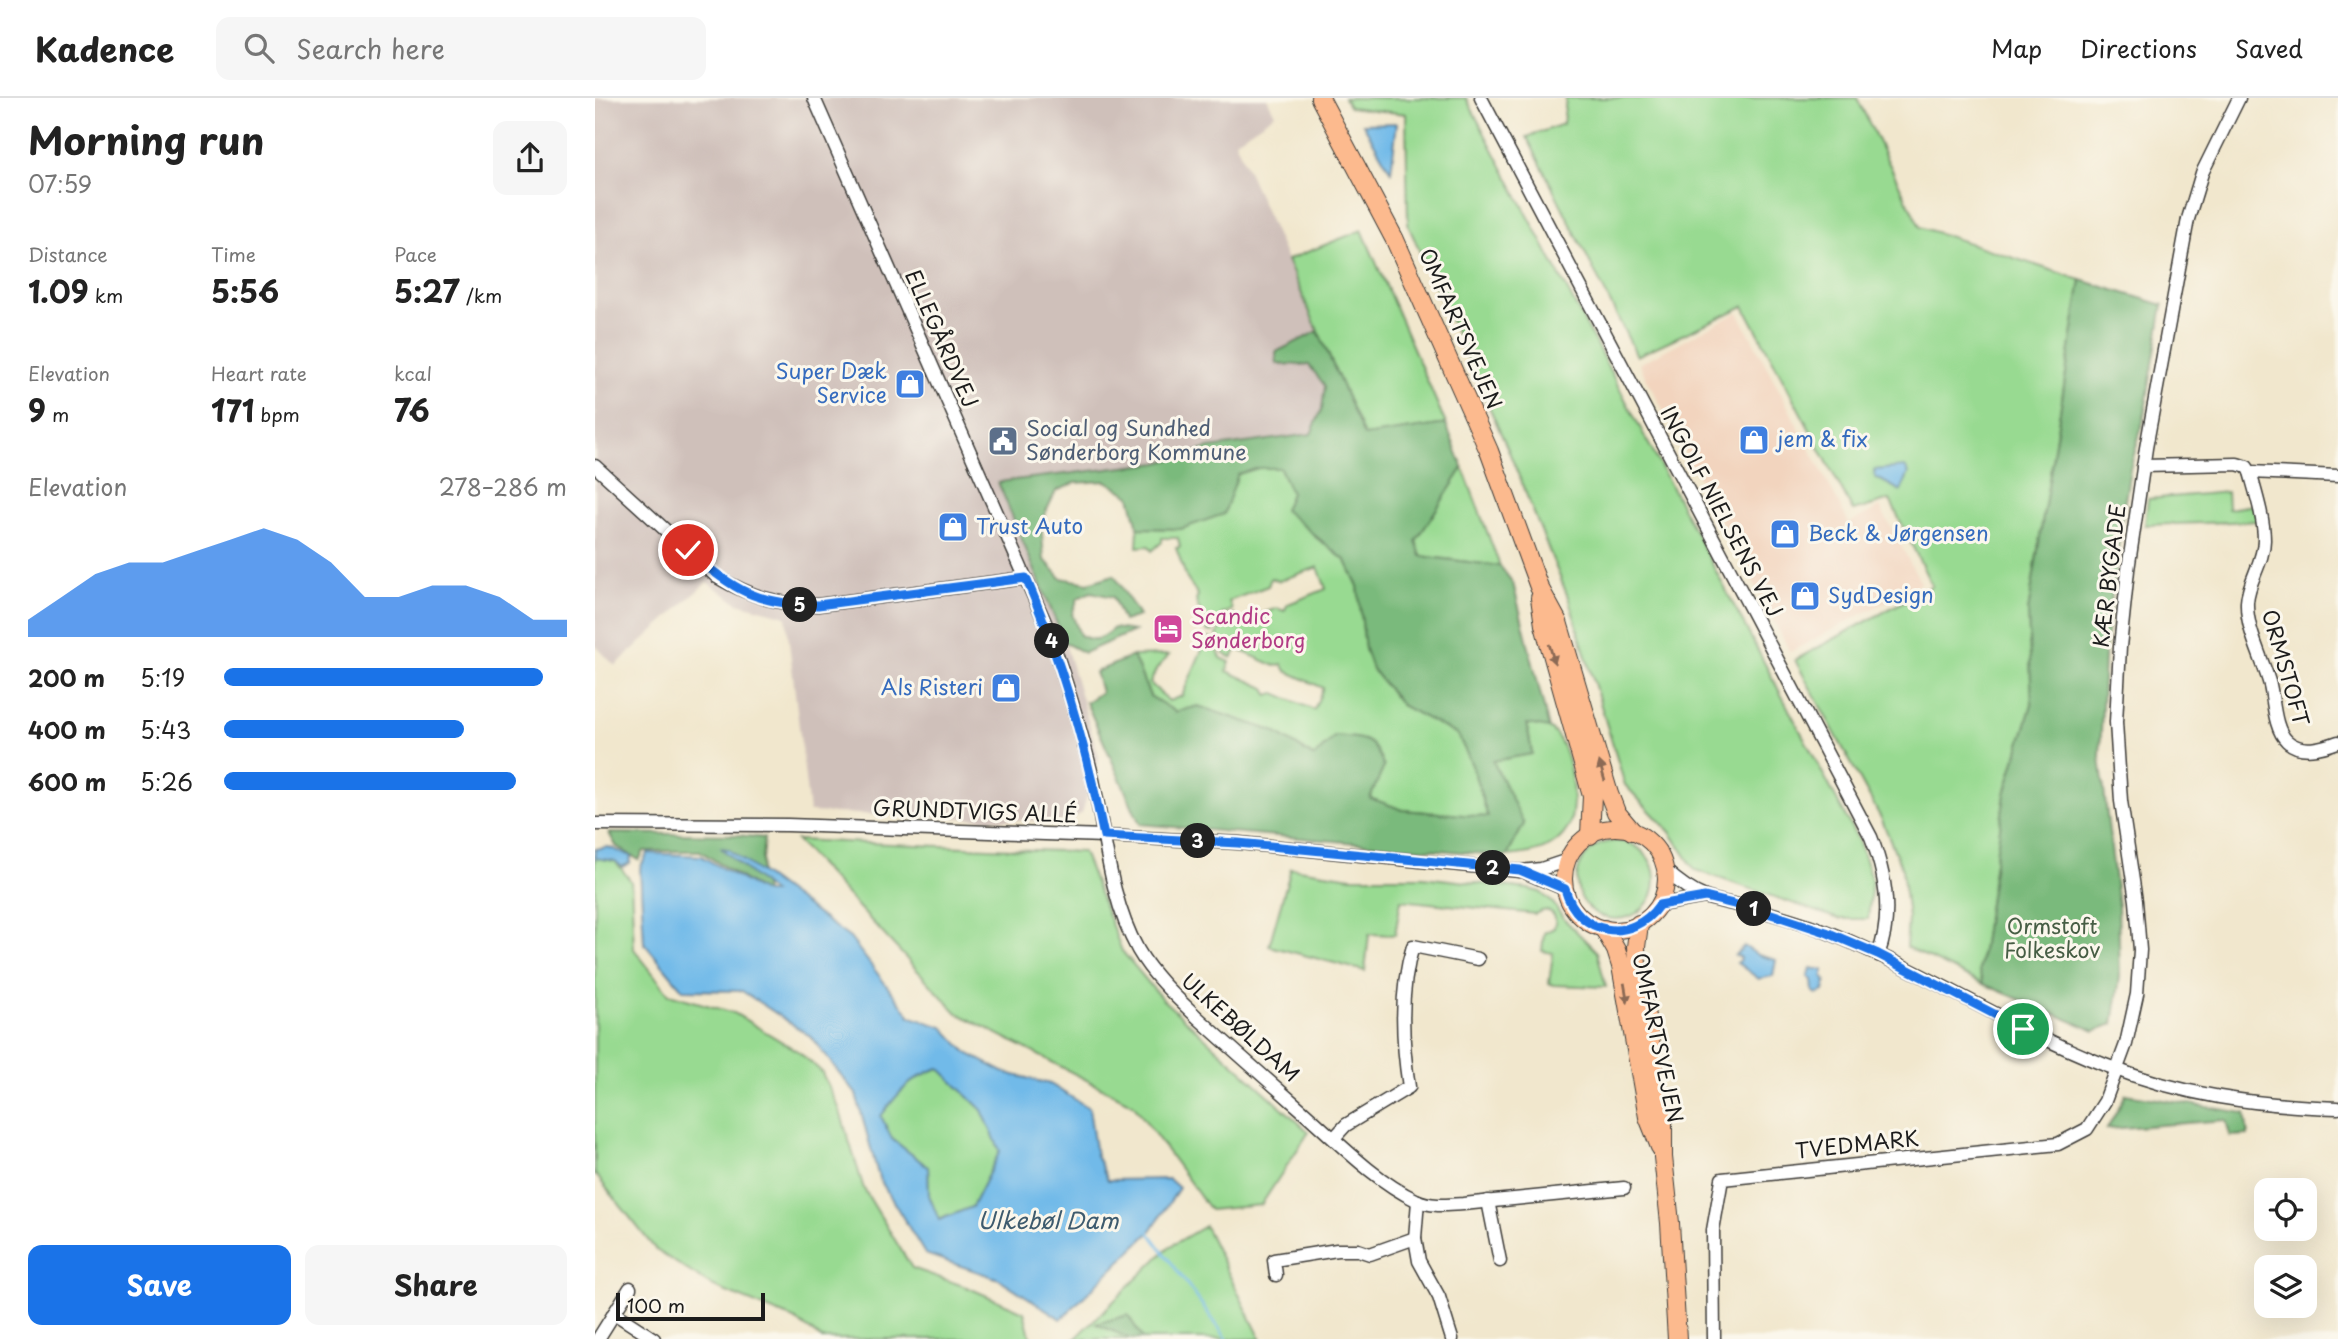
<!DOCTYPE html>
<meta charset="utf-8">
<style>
body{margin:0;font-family:"Playpen Sans",sans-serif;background:#f6f6f6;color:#222;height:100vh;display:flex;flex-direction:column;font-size:26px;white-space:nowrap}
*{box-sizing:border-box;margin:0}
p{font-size:23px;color:#767676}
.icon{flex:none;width:38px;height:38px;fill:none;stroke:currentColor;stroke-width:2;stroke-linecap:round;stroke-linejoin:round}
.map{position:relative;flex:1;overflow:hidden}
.details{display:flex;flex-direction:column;background:#fff;width:595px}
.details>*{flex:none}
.tools{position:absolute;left:1659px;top:1080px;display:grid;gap:14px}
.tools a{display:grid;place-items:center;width:63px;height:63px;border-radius:14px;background:#fff;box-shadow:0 7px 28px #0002;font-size:35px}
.scale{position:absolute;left:21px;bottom:18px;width:149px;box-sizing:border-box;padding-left:7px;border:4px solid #1c1c1c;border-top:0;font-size:19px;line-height:24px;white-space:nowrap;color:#1c1c1c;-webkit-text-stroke:5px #fbf7ec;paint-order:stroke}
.pin{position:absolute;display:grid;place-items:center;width:60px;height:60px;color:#fff;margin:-30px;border:4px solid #fff;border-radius:50%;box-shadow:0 2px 7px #0007}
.km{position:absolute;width:35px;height:35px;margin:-18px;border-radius:50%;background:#222;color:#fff;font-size:19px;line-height:35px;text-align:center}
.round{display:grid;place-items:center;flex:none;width:74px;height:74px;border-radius:14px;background:#f6f6f6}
.summary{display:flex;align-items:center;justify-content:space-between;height:119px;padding:0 28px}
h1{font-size:38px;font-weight:700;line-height:52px}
.figures{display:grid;grid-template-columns:repeat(3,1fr);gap:10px;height:119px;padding:7px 28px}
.figures div{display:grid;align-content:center}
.figures b{font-size:30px;font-weight:700}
.figures small{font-size:19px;font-weight:400}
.figures p{font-size:19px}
.chart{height:196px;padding:14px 28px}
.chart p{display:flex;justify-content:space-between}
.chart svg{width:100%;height:126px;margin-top:7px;fill:#1a73e8;opacity:.7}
.action{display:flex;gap:14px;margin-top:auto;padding:14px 28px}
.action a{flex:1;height:80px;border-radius:14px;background:#1a73e8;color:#fff;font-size:28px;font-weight:700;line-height:80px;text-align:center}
.action a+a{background:#f6f6f6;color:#222}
ul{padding:0 28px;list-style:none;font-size:23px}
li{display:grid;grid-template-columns:112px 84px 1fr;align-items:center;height:52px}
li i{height:18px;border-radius:9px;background:#1a73e8}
header{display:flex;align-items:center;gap:42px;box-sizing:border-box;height:98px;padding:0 35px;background:#fff;border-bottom:2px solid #e0e0e0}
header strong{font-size:33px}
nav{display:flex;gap:38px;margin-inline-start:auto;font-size:24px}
.search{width:490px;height:63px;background:#f6f6f6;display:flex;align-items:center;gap:18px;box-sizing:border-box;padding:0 24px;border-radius:14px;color:#767676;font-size:26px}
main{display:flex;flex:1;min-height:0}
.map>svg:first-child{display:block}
.built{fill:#f2d4be}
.industrial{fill:#cfc0ba}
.green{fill:#98da91;stroke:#5a7b56;stroke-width:2}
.forest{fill:#7aba7b;stroke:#4b6b4c;stroke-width:2}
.water{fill:#71bae9;stroke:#466b82;stroke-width:2;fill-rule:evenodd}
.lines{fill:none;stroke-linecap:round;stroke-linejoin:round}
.stream{stroke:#71bae9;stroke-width:2.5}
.minor-casing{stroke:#3c3a37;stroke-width:15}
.major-casing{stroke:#3c3a37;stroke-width:18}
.highway-casing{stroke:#3c3a37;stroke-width:20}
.minor{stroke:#fff;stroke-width:12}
.major{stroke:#fcba8e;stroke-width:16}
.highway{stroke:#fcba8e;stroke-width:18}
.oneway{fill:#8c6b55}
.route-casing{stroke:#fff;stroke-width:14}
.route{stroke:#1a73e8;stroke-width:9}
.labels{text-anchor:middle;stroke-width:6;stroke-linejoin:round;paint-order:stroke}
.street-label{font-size:21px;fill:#1c1c1c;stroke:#fbf7ec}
.shop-label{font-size:21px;fill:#366cbe;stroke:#fbf7ec;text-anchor:start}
.service-label{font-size:21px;fill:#4e5e75;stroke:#fbf7ec;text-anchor:start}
.hotel-label{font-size:21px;fill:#b23c85;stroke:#fbf7ec;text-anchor:start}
.park-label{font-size:21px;fill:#475e45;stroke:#fbf7ec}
.water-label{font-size:23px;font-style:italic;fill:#3e5b6e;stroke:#fbf7ec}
</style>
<header>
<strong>Kadence</strong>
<div class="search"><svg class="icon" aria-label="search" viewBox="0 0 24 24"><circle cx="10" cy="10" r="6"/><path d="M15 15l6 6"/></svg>Search here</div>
<nav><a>Map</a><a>Directions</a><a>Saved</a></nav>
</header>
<main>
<section class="details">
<div class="summary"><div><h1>Morning run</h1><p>07:59</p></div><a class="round"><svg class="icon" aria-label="share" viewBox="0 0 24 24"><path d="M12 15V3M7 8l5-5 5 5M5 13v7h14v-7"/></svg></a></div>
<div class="figures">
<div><p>Distance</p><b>1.09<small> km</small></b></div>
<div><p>Time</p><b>5:56</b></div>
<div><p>Pace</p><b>5:27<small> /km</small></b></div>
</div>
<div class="figures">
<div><p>Elevation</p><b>9<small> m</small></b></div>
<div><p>Heart rate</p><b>171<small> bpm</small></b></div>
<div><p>kcal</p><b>76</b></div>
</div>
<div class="chart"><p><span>Elevation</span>278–286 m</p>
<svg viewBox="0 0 160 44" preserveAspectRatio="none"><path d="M0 44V38L10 30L20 22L30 18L40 18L50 14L60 10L70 6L80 10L90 18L100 30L110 30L120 26L130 26L140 30L150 38L160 38V44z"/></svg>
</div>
<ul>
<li><b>200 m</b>5:19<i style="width:93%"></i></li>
<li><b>400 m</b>5:43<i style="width:70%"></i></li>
<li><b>600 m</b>5:26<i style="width:85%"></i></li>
</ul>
<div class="action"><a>Save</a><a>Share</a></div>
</section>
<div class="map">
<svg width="1743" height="1241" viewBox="0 0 1743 1241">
<rect width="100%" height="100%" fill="#fbf7ec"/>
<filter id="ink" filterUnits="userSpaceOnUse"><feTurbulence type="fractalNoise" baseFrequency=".0143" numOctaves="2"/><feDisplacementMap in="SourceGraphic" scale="14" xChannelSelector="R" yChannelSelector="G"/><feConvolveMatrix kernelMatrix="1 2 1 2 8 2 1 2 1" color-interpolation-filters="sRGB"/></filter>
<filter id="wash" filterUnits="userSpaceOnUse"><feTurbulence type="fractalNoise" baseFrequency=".00686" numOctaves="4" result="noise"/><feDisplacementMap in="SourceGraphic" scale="28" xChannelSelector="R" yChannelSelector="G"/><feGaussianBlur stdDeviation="1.57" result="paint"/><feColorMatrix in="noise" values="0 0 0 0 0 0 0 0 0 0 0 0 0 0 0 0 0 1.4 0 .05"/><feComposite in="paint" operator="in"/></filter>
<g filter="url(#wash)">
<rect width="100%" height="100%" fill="#f1e7cd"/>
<!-- built -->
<path class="built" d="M 1143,214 L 1254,425 L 1285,409 L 1326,485 L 1195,554 L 1044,266 Z"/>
<!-- industrial -->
<path class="industrial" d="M 0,0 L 672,0 L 680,16 L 640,43 L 723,233 L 681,255 L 682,266 L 714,267 L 730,288 L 727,311 L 717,336 L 615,350 L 563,365 L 403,385 L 470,545 L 504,659 L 487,715 L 470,724 L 214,714 L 191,518 L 143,505 L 112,484 L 20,568 L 0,547 Z"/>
<!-- green -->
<g class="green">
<path d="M 749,0 L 871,0 L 1263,742 L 1277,783 L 1273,821 L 1244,821 L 1100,772 L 1075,734 L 1030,687 L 973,499 L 912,349 L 813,127 L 811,16 L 754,9 Z"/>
<path d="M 971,0 L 1262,0 L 1325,129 L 1486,182 L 1433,513 L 1437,606 L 1410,696 L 1384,873 L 1388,886 L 1311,849 L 1313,820 L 1307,771 L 1287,722 L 1200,562 L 1337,488 L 1295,402 L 1258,413 L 1149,208 L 1042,258 L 932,39 L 968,26 Z"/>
<path d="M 767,132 L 851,326 L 769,338 L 692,162 Z"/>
<path d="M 663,370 L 685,370 L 719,438 L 751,463 L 763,488 L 770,551 L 777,571 L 806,607 L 863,637 L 877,667 L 893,719 L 808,712 L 774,700 L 720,659 L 678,633 L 603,608 L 581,614 L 555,598 L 538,558 L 574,557 L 561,572 L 555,585 L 574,603 L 587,598 L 612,540 L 618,541 L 626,560 L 635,564 L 632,573 L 670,590 L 673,597 L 680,595 L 719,612 L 728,590 L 691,573 L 687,566 L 680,568 L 642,551 L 637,560 L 629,556 L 622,537 L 630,519 L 639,516 L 643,525 L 682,510 L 689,513 L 693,506 L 731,491 L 723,469 L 684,483 L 676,480 L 673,488 L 634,503 L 637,512 L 627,516 L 618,534 L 612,533 L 601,503 L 603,497 L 592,481 L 581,450 L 585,449 L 583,440 L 567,440 L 567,444 L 557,453 L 554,448 L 542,449 L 543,430 L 586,431 L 643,376 Z"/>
<path d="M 868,370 L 905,468 L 826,458 L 821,443 Z"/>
<path d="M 1632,394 L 1633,411 L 1660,407 L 1663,423 L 1550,427 L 1553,401 Z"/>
<path d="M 932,625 C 938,627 948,627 953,630 C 976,641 984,709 973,730 C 960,753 935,756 912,758 L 929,726 L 897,663 L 937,656 Z"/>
<path d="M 201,742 L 488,754 L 527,853 L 567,901 L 714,1034 L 666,1107 L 615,1112 L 538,1006 L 362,915 Z"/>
<circle cx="1021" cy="782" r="39"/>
<path d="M 0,760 L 20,763 L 36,783 L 39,851 L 74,896 L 139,915 L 204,954 L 226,973 L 244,1010 L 269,1091 L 317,1170 L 374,1190 L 429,1214 L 436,1241 L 227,1241 L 201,1222 L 119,1189 L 61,1152 L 0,1076 Z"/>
<path d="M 696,770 L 757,779 L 828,779 L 933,791 L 945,794 L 958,805 L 968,820 L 1002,854 L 1011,889 L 958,887 L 954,885 L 958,855 L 947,853 L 949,835 L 959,830 C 964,815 953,808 940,816 L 806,802 L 800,837 L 774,836 L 770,873 L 674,848 Z"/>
<path d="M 344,970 L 387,1012 L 405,1053 L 377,1109 L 343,1122 L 334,1097 L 333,1069 L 297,1041 L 285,1017 C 304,994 315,980 344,970 Z"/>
<path d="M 610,1128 L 666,1241 L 480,1241 L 574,1149 Z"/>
</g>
<!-- forest -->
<g class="forest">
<path d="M 1486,182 L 1568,207 L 1548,324 L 1535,371 L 1526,427 L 1509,560 L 1505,659 L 1523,808 L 1525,879 L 1518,926 L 1500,933 L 1388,886 L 1384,873 L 1410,696 L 1437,606 L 1433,514 Z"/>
<path d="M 723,233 L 769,338 L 851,326 L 868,370 L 821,443 L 826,458 L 905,468 L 918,485 L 954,630 L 932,626 L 937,656 L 898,663 L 929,726 L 912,758 L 545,726 L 491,604 L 506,594 L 500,574 L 538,558 L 555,598 L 581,614 L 603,608 L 678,633 L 719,659 L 740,638 C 770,641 778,638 789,669 L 775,700 L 808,712 L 893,719 L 877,667 L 863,637 L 806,607 L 777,571 L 770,551 L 763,488 L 751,463 L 689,412 L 696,395 L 685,370 L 663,370 L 643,376 L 629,416 L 586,431 L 543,430 L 535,398 L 511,383 L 480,385 L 461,393 L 446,424 L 449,461 L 466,480 L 493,485 L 519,477 L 544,518 L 528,523 L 518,499 L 496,494 L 483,500 L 477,516 L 485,537 C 500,545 506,541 519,530 L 539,533 L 489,555 L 470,545 L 403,384 L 563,365 L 615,350 L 716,336 L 727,311 L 730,288 L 714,267 L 682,266 L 681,254 Z"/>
<path d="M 14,735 L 143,737 L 169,740 L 166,773 L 170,795 L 105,753 L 49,753 L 44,762 L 21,748 Z"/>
<path d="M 1531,996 L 1650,1015 L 1653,1037 L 1635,1038 L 1631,1022 L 1512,1031 Z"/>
<path d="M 533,1217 L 548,1241 L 536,1241 L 501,1226 Z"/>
</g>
<!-- water -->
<g class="water">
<path d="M 802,25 L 796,74 L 768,26 Z"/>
<path d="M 1310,369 L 1314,375 L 1306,393 L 1280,379 L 1279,372 Z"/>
<path d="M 13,749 L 36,758 L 35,765 L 27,769 L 20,763 L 0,760 L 0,751 Z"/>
<path d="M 126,750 L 133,751 L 255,840 L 316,919 L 348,929 L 372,955 L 408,974 L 455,986 L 494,1010 L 501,1057 L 513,1082 L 574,1081 L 584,1090 L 555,1134 L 466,1221 L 404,1181 L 330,1156 L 284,1080 L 261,996 L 215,938 L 147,893 L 88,892 L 49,845 L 45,770 L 53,755 L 106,758 L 170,795 L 178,795 ZM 344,970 L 387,1012 L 405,1053 L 377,1109 L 344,1122 L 334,1097 L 333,1069 L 297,1041 L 286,1018 C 302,996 317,978 344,970 Z"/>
<path d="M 1149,848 L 1163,857 L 1181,862 L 1178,878 L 1164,881 L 1142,865 L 1145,862 L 1145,859 L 1140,857 Z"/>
<path d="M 1216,870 L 1228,872 L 1228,879 L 1231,883 L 1229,893 L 1222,896 L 1218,893 L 1217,882 L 1213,879 Z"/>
</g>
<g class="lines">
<!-- stream -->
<path class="stream" d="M 554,1134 L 632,1241"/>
</g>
</g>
<g filter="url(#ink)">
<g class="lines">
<!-- minor casing -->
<g class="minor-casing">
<g id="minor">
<path d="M 219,0 L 453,531 C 469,577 484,625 496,673 C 510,731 513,798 543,852 C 558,878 580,898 602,919 C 635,949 668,978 701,1007 C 737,1038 778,1082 821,1102 C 835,1109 854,1107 868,1106 L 1029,1090"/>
<path d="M 886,0 L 1276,739 C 1291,777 1298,818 1283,857"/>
<path d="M 0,368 L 122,479 C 157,499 183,507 223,507 L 431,480"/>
<path d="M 1548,368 L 1642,366 L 1652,369 L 1655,374 C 1661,396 1669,420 1669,442 C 1669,464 1653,483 1652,504 C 1651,532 1668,561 1675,587 C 1679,603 1679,631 1692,643 C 1706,656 1727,650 1743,644"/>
<path d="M 1655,374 L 1743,378"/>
<path d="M 0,726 L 193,727 L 509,738 L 644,745 L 925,773 L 946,771 L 973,762"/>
<path d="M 1070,772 C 1082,783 1095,793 1110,799 C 1124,804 1141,806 1156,810 C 1182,817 1208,824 1232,834 C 1327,872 1414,929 1510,967 C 1588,998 1660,1007 1743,1010"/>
<path d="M 932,775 L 970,791"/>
<path d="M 1064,807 L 1109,799"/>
<path d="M 739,1040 L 751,1027 L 814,989 C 807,944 804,892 818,848 L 883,861"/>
<path d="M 823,1103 L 820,1140 L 824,1163 L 844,1199 L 857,1241"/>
<path d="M 893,1103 L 905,1163"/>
<path d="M 681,1177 L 679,1162 L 742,1152 L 763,1152 L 775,1156 L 820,1140"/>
<path d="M 19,1215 L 59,1241"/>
<path d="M 3,1241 L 35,1190"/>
<path d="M 1119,1241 L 1118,1132 L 1127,1081 L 1463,1046 L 1492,1031 L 1510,1003 L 1531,946 L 1542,896 L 1545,852 L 1541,803 L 1526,703 L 1521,624 L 1525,549 L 1533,472 L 1551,350 L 1593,121 L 1607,75 L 1644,0"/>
</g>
</g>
<!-- major casing -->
<g class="major-casing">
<circle id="major" cx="1020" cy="781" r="51"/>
</g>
<!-- highway casing -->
<g class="highway-casing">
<g id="highway">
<path d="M 725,0 L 800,142 L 894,353 L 944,489 L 963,524 L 1014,696 L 1021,714 L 1037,733"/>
<path d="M 945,500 L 949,527 L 997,698 L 995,737"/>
<path d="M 1044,826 L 1041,849 L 1042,867 L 1068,1017 L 1068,1059 L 1075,1125 L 1082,1241"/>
<path d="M 1009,831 L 1021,852 L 1026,868 L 1053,1019 L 1065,1049"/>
</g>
</g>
<!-- minor -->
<use href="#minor" class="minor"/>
<!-- major -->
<use href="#major" class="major"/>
<!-- highway -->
<use href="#highway" class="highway"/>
</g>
<!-- one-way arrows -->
<defs><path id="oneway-solid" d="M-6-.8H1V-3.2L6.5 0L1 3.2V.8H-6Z" transform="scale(1.75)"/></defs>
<g class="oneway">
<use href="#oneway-solid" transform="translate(957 556) rotate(74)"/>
<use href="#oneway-solid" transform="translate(1007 673) rotate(-106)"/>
<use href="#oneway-solid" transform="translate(1031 895) rotate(80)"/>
</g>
</g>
<g class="lines" filter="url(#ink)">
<!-- route casing -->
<g class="route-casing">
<path id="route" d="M 93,452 C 137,492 163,507 223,507 L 431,480 C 467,564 491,649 509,738 L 643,745 L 925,772 L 970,791 C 983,838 1037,846 1064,807 L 1110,799 L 1167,813 L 1231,834 L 1283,856 L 1428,931"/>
</g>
<!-- route -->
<use href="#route" class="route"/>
</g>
<!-- icons -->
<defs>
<g id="shop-square" transform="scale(1.575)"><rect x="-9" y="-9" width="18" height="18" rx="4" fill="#3f7fe0" stroke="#fbf7ec"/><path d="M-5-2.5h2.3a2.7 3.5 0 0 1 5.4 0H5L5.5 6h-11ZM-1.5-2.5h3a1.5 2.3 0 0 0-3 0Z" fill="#fff"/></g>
<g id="civic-square" transform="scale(1.575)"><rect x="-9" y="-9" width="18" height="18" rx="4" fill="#5c6f8a" stroke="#fbf7ec"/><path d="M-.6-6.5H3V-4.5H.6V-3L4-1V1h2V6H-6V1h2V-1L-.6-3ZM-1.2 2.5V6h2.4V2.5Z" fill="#fff"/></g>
<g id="hotel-square" transform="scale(1.575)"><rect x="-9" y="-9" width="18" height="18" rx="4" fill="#d1479c" stroke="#fbf7ec"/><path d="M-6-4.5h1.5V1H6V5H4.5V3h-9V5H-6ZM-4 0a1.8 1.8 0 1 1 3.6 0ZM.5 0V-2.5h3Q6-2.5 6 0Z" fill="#fff"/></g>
</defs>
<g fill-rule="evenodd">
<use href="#shop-square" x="315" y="286"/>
<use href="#shop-square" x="1159" y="342"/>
<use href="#civic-square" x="408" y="343"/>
<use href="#shop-square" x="358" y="429"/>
<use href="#shop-square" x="1190" y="436"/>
<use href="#shop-square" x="1210" y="498"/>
<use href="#hotel-square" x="573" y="531"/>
<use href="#shop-square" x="411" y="590"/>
</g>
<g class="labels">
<!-- street labels -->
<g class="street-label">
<text transform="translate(865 231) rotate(66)" y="7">OMFARTSVEJEN</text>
<text transform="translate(346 241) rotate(66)" y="7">ELLEGÅRDVEJ</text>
<text transform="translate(1126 414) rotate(62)" y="7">INGOLF NIELSENS VEJ</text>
<text transform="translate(1515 478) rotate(-83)" y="7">KÆR BYGADE</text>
<text transform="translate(1690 570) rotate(74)" y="7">ORMSTOFT</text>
<text transform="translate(380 714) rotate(2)" y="7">GRUNDTVIGS ALLÉ</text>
<text transform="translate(645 930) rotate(42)" y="7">ULKEBØLDAM</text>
<text transform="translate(1062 940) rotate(78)" y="7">OMFARTSVEJEN</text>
<text transform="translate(1262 1047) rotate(-6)" y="7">TVEDMARK</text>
</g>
<!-- shop labels -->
<g class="shop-label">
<text x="292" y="281" text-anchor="end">Super Dæk<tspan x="292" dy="24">Service</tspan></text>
<text x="1182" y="349">jem &amp; fix</text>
<text x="381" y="436">Trust Auto</text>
<text x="1213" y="443">Beck &amp; Jørgensen</text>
<text x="1233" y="505">SydDesign</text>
<text x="388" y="597" text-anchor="end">Als Risteri</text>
</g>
<!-- service labels -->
<g class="service-label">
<text x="431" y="338">Social og Sundhed<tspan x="431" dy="24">Sønderborg Kommune</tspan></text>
</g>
<!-- hotel labels -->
<g class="hotel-label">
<text x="596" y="526">Scandic<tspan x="596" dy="24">Sønderborg</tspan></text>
</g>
<!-- park labels -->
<g class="park-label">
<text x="1457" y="836">Ormstoft<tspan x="1457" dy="24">Folkeskov</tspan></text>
</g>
<!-- water labels -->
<g class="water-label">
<text x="453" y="1131">Ulkebøl Dam</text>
</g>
</g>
</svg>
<div class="tools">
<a><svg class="icon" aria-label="locate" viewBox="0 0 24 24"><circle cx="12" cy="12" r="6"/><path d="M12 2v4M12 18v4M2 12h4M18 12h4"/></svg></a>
<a><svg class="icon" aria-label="layers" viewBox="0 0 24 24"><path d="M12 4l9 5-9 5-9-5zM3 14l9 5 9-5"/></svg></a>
</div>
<div class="scale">100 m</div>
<div class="pin" style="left:1428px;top:931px;background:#1e9e55"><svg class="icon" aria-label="arrive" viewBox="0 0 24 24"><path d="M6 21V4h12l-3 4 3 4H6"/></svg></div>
<div class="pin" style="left:93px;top:452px;background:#d93025"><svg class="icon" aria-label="check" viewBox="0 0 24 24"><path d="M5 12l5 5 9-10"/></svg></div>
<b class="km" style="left:1159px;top:811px">1</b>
<b class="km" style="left:898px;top:770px">2</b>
<b class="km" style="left:603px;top:743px">3</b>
<b class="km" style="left:457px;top:543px">4</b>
<b class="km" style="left:205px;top:507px">5</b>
</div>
</main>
